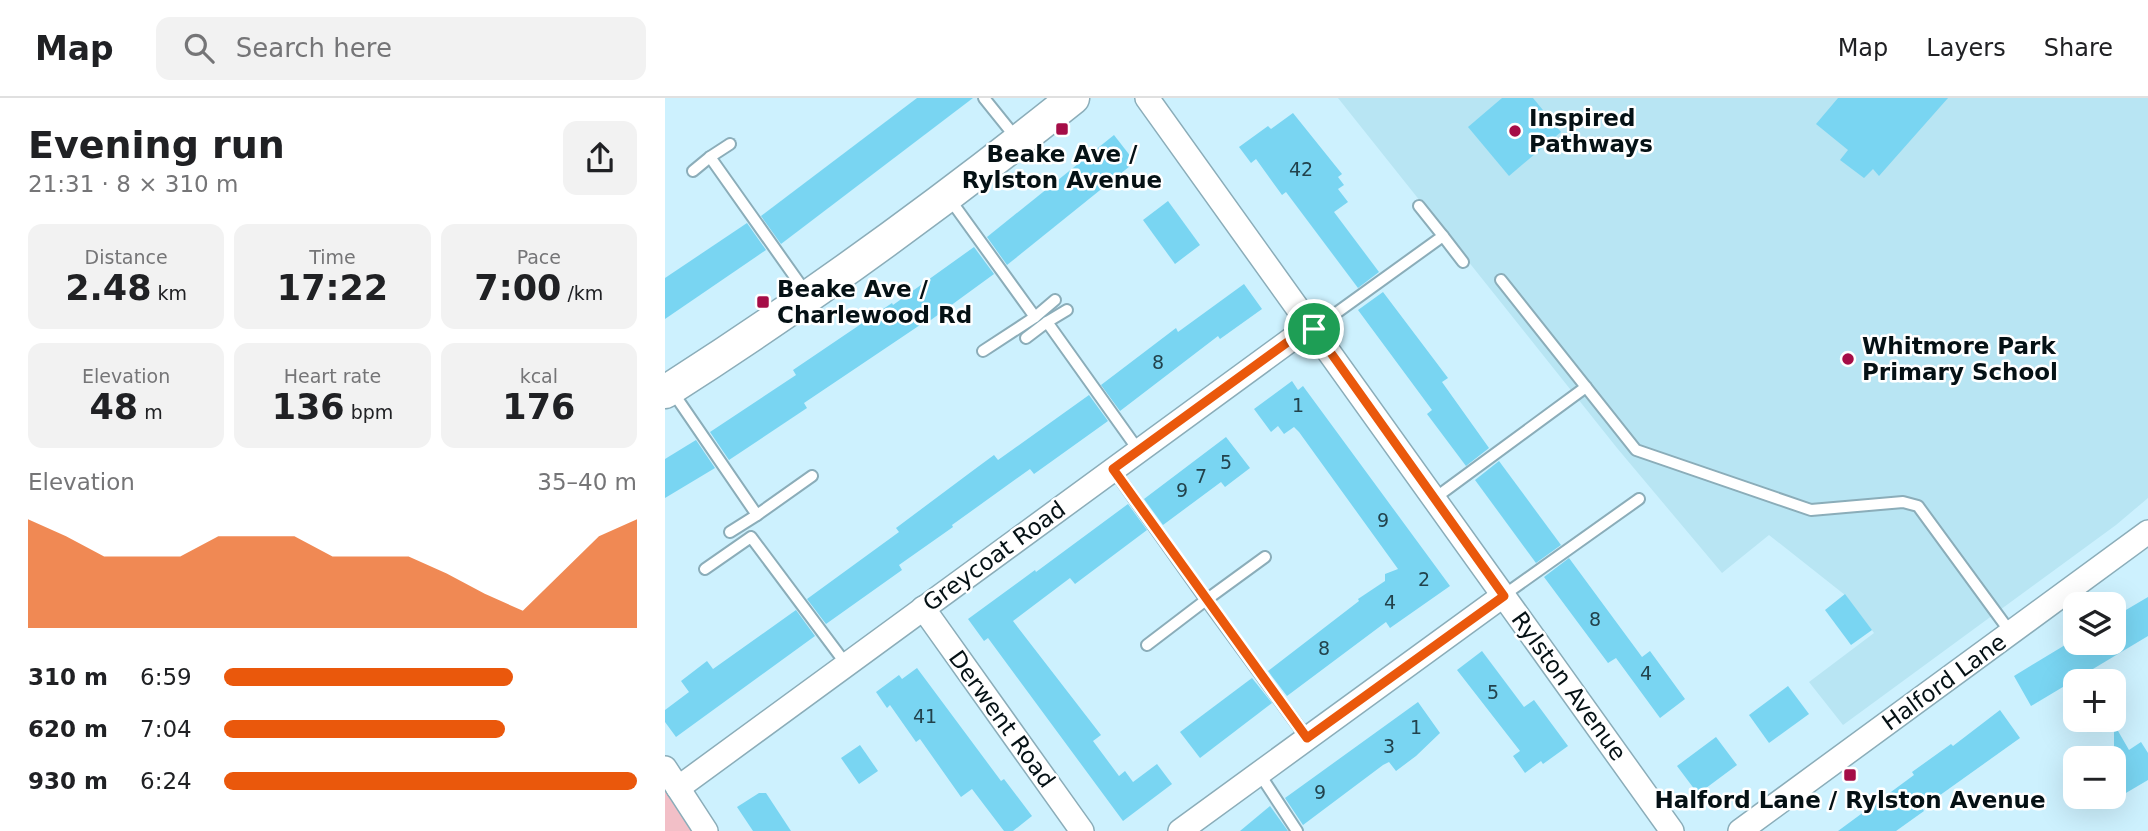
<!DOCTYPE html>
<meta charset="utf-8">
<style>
body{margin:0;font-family:"DejaVu Sans",sans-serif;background:#f2f2f2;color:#202124;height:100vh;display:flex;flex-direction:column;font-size:26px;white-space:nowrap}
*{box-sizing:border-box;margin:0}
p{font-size:23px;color:#757577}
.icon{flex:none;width:38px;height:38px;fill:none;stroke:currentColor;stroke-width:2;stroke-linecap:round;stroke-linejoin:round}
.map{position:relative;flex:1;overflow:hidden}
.side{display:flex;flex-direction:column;background:#fff;width:665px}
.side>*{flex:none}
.buttons{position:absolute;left:1398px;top:494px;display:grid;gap:14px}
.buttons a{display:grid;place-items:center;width:63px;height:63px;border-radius:14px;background:#fff;box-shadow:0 7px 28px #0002;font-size:35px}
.pin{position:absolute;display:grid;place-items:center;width:60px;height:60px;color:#fff;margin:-30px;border:4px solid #fff;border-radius:50%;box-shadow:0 2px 7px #0007}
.round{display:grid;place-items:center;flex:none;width:74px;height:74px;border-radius:14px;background:#f2f2f2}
.head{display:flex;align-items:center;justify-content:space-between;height:119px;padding:0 28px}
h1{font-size:38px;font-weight:700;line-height:52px}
.stats{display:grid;grid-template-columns:repeat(3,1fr);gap:10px;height:119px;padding:7px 28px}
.stats div{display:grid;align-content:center;border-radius:14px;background:#f2f2f2;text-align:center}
.stats b{font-size:35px;font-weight:700}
.stats small{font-size:19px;font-weight:400}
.stats p{font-size:19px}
.chart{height:196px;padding:14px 28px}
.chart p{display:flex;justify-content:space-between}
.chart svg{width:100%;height:126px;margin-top:7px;fill:#ea580c;opacity:.7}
ul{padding:0 28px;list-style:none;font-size:23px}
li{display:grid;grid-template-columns:112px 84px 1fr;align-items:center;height:52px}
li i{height:18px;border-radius:9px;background:#ea580c}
header{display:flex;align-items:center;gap:42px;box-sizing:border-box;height:98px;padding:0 35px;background:#fff;border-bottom:2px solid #e0e0e0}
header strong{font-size:33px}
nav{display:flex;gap:38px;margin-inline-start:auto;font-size:24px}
.search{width:490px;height:63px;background:#f2f2f2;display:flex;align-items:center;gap:18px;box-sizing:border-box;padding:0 24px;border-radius:14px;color:#757577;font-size:26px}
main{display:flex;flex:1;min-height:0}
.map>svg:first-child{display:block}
.built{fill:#b8e5f3}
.green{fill:#f2bfc7}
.building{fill:#79d5f2}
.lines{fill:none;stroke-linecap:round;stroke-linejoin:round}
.lane-casing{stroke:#8badb9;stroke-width:14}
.street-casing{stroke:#8badb9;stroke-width:26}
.secondary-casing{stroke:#8badb9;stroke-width:35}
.lane{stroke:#fff;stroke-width:10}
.street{stroke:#fff;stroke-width:23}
.secondary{stroke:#fff;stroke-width:32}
.route-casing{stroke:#fff;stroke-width:14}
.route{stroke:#ea580c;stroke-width:9}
.poi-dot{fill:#a50d47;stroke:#fff;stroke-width:2.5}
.labels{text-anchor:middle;stroke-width:5;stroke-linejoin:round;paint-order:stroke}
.number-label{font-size:19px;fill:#22424c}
.poi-label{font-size:23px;font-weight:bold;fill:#051115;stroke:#fff;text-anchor:start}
.street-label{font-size:23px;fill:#051115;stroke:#fff}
</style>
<header>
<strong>Map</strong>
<div class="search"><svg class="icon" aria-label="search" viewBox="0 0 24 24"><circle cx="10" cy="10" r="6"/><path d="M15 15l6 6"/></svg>Search here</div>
<nav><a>Map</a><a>Layers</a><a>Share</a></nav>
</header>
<main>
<section class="side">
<div class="head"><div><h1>Evening run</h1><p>21:31 · 8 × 310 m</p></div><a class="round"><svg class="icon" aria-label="share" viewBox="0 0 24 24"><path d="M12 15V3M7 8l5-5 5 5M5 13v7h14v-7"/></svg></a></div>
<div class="stats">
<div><p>Distance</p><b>2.48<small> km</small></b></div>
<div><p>Time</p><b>17:22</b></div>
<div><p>Pace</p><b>7:00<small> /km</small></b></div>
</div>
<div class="stats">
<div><p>Elevation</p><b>48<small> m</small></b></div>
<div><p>Heart rate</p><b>136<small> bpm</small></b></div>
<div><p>kcal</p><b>176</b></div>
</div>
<div class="chart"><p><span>Elevation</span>35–40 m</p>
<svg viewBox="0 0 160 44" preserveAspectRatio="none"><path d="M0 44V6L10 12L20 19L30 19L40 19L50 12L60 12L70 12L80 19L90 19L100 19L110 25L120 32L130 38L140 25L150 12L160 6V44z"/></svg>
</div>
<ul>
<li><b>310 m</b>6:59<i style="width:70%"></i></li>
<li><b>620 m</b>7:04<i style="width:68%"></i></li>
<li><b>930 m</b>6:24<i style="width:100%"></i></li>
</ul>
</section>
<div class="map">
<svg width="1483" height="733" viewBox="0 0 1483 733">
<rect width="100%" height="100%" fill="#cdf1fe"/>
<!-- built -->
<path class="built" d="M 673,0 L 1483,0 L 1483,400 L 1451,427 L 1178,627 L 1144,584 L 1209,535 L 1180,497 L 1104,437 L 1057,475 L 952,350 Z"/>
<!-- green -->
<path class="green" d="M 0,692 L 27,733 L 0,733 Z"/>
<!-- building -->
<g class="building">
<path d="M 252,0 L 308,0 L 116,146 L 96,118 Z"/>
<path d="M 837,0 L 868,0 L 896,34 L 844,78 L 803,29 Z"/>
<path d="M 1173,0 L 1283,0 L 1214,78 L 1208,71 L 1199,80 L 1175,62 L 1183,52 L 1151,26 Z"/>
<path d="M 628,15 L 677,76 L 673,79 L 679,87 L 673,91 L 683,104 L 669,114 L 714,174 L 693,190 L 621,94 L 617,97 L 591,61 L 586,65 L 574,49 L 603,28 L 606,31 Z"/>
<path d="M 449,37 L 470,64 L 342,167 L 322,139 Z"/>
<path d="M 503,103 L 535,147 L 510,166 L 478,122 Z"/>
<path d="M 82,125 L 101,152 L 0,221 L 0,180 Z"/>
<path d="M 309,149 L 329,176 L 259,227 L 258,225 L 139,305 L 142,310 L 64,362 L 45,334 L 131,277 L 128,272 L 227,205 L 228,207 Z"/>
<path d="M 579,186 L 597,211 L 555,241 L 553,238 L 455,313 L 436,287 L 511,230 L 513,234 Z"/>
<path d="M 718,194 L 783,280 L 777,284 L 824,350 L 801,368 L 762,316 L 767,312 L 693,212 Z"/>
<path d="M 627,283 L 633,292 L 638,288 L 785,488 L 725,530 L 721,524 L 622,598 L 603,573 L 694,503 L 693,501 L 720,483 L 720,476 L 733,471 L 634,334 L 629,329 L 619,336 L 613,328 L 606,334 L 589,311 Z"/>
<path d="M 424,297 L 443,323 L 369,376 L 365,371 L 287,427 L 288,429 L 234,467 L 237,472 L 161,526 L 142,501 L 234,434 L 231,430 L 310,371 L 329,357 L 333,362 Z"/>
<path d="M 561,339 L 585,370 L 560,389 L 556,384 L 498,427 L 479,401 Z"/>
<path d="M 31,342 L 50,370 L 0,400 L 0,361 Z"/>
<path d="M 834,363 L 896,447 L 871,465 L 810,382 Z"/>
<path d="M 463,406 L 482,432 L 410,486 L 405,480 L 348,523 L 436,637 L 428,643 L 454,678 L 460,673 L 468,684 L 492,666 L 507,686 L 458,723 L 323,540 L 319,543 L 303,521 L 370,472 L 371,474 Z"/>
<path d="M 904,460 L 977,559 L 985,553 L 1020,601 L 995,620 L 951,560 L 943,565 L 879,479 Z"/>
<path d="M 1180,496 L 1207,532 L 1186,547 L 1160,512 Z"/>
<path d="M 1483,499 L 1483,538 L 1366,608 L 1349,578 L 1410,541 L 1410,544 L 1449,544 L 1449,519 Z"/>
<path d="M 131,512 L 150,538 L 11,639 L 0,624 L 0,612 L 24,594 L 16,583 L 42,563 L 48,571 Z"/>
<path d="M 817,553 L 859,609 L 869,602 L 903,648 L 878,666 L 876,663 L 860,675 L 848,658 L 855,653 L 792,572 Z"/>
<path d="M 252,570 L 336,683 L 339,681 L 367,718 L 348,733 L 339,733 L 307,691 L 296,699 L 255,641 L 251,644 L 225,607 L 222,610 L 211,594 L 234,577 L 237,581 Z"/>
<path d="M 587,580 L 607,605 L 535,660 L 515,634 Z"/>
<path d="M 1123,588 L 1144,616 L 1104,645 L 1084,617 Z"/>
<path d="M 753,604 L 775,635 L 751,658 L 731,673 L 724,664 L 718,667 L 638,727 L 620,700 Z"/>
<path d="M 1335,612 L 1355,640 L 1257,710 L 1259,713 L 1231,733 L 1173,733 L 1249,677 L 1247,674 L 1286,646 L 1288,648 Z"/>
<path d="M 1449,626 L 1464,652 L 1476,644 L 1483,655 L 1483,682 L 1449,702 Z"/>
<path d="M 1051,639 L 1072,667 L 1033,696 L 1012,668 Z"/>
<path d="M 195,647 L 213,673 L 194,686 L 176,660 Z"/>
<path d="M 94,695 L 101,695 L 126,733 L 88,733 L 72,709 Z"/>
<path d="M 605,708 L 623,733 L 575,733 Z"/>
</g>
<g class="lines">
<!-- lane casing -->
<g class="lane-casing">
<g id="lane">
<path d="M 319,0 L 352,41"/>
<path d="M 45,59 L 65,46"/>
<path d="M 28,73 L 45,59 L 142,196"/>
<path d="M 284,100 L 370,219 L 318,253"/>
<path d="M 778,138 L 798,164"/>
<path d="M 836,182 L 971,352 L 1146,412 L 1238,404 L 1253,408 L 1346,535"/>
<path d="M 370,219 L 390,202"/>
<path d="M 382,224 L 402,212"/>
<path d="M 649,231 L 778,138 L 754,108"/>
<path d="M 361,240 L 382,224 L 474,353"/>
<path d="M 7,293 L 92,417 L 65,434"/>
<path d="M 448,371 L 541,502 L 482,547"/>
<path d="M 770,400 L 921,289"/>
<path d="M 92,417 L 147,378"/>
<path d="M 600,459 L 541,502 L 642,640"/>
<path d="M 40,471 L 86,439 L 181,566"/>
<path d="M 839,497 L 974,401"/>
<path d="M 594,675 L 632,733"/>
</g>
</g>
<!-- street casing -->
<g class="street-casing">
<g id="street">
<path d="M 482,0 L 1007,733"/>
<path d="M 258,510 L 417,733"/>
<path d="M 0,670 L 41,733"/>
<path d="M 13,690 L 646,227"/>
<path d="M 515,733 L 839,497"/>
<path d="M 1075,733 L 1483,434"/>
</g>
</g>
<!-- secondary casing -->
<g class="secondary-casing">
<path id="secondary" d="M 0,294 C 141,204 277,105 408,0"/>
</g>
<!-- lane -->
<use href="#lane" class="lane"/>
<!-- street -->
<use href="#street" class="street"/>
<!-- secondary -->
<use href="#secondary" class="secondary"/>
</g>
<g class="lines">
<!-- route casing -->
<g class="route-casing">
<path id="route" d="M 646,227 L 839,498 L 642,640 L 448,371 Z"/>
</g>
<!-- route -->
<use href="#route" class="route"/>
</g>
<!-- markers -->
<g class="poi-dot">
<rect x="390" y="24" width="14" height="14" rx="3.5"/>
<circle cx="850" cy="33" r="7"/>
<rect x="91" y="197" width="14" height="14" rx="3.5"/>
<circle cx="1183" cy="261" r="7"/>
<rect x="1178" y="670" width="14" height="14" rx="3.5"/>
</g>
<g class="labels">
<!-- number labels -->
<g class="number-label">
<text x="636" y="78">42</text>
<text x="493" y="271">8</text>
<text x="633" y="314">1</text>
<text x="561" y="371">5</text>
<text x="536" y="385">7</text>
<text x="517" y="399">9</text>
<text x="718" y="429">9</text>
<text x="759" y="488">2</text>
<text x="725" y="511">4</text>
<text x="930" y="528">8</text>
<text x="659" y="557">8</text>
<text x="981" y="582">4</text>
<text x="828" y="601">5</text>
<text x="260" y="625">41</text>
<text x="751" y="636">1</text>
<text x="724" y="655">3</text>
<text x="655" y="701">9</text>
</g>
<!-- poi labels -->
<g class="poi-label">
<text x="864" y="28">Inspired<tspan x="864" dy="26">Pathways</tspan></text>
<text x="397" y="64" text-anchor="middle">Beake Ave /<tspan x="397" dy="26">Rylston Avenue</tspan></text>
<text x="112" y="199">Beake Ave /<tspan x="112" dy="26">Charlewood Rd</tspan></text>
<text x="1197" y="256">Whitmore Park<tspan x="1197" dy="26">Primary School</tspan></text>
<text x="1185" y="710" text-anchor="middle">Halford Lane / Rylston Avenue</text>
</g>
<!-- street labels -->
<g class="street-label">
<text transform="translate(329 458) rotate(-36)" y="8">Greycoat Road</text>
<text transform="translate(1279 584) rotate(-36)" y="8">Halford Lane</text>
<text transform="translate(904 588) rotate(54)" y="8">Rylston Avenue</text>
<text transform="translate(337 621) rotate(54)" y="8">Derwent Road</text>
</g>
</g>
</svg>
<div class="buttons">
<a><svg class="icon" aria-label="layers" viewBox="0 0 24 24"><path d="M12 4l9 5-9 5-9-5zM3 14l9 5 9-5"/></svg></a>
<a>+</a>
<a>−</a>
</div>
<div class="pin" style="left:649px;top:231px;background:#1e9e55"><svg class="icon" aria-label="arrive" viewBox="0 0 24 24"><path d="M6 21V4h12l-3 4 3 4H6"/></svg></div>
</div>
</main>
